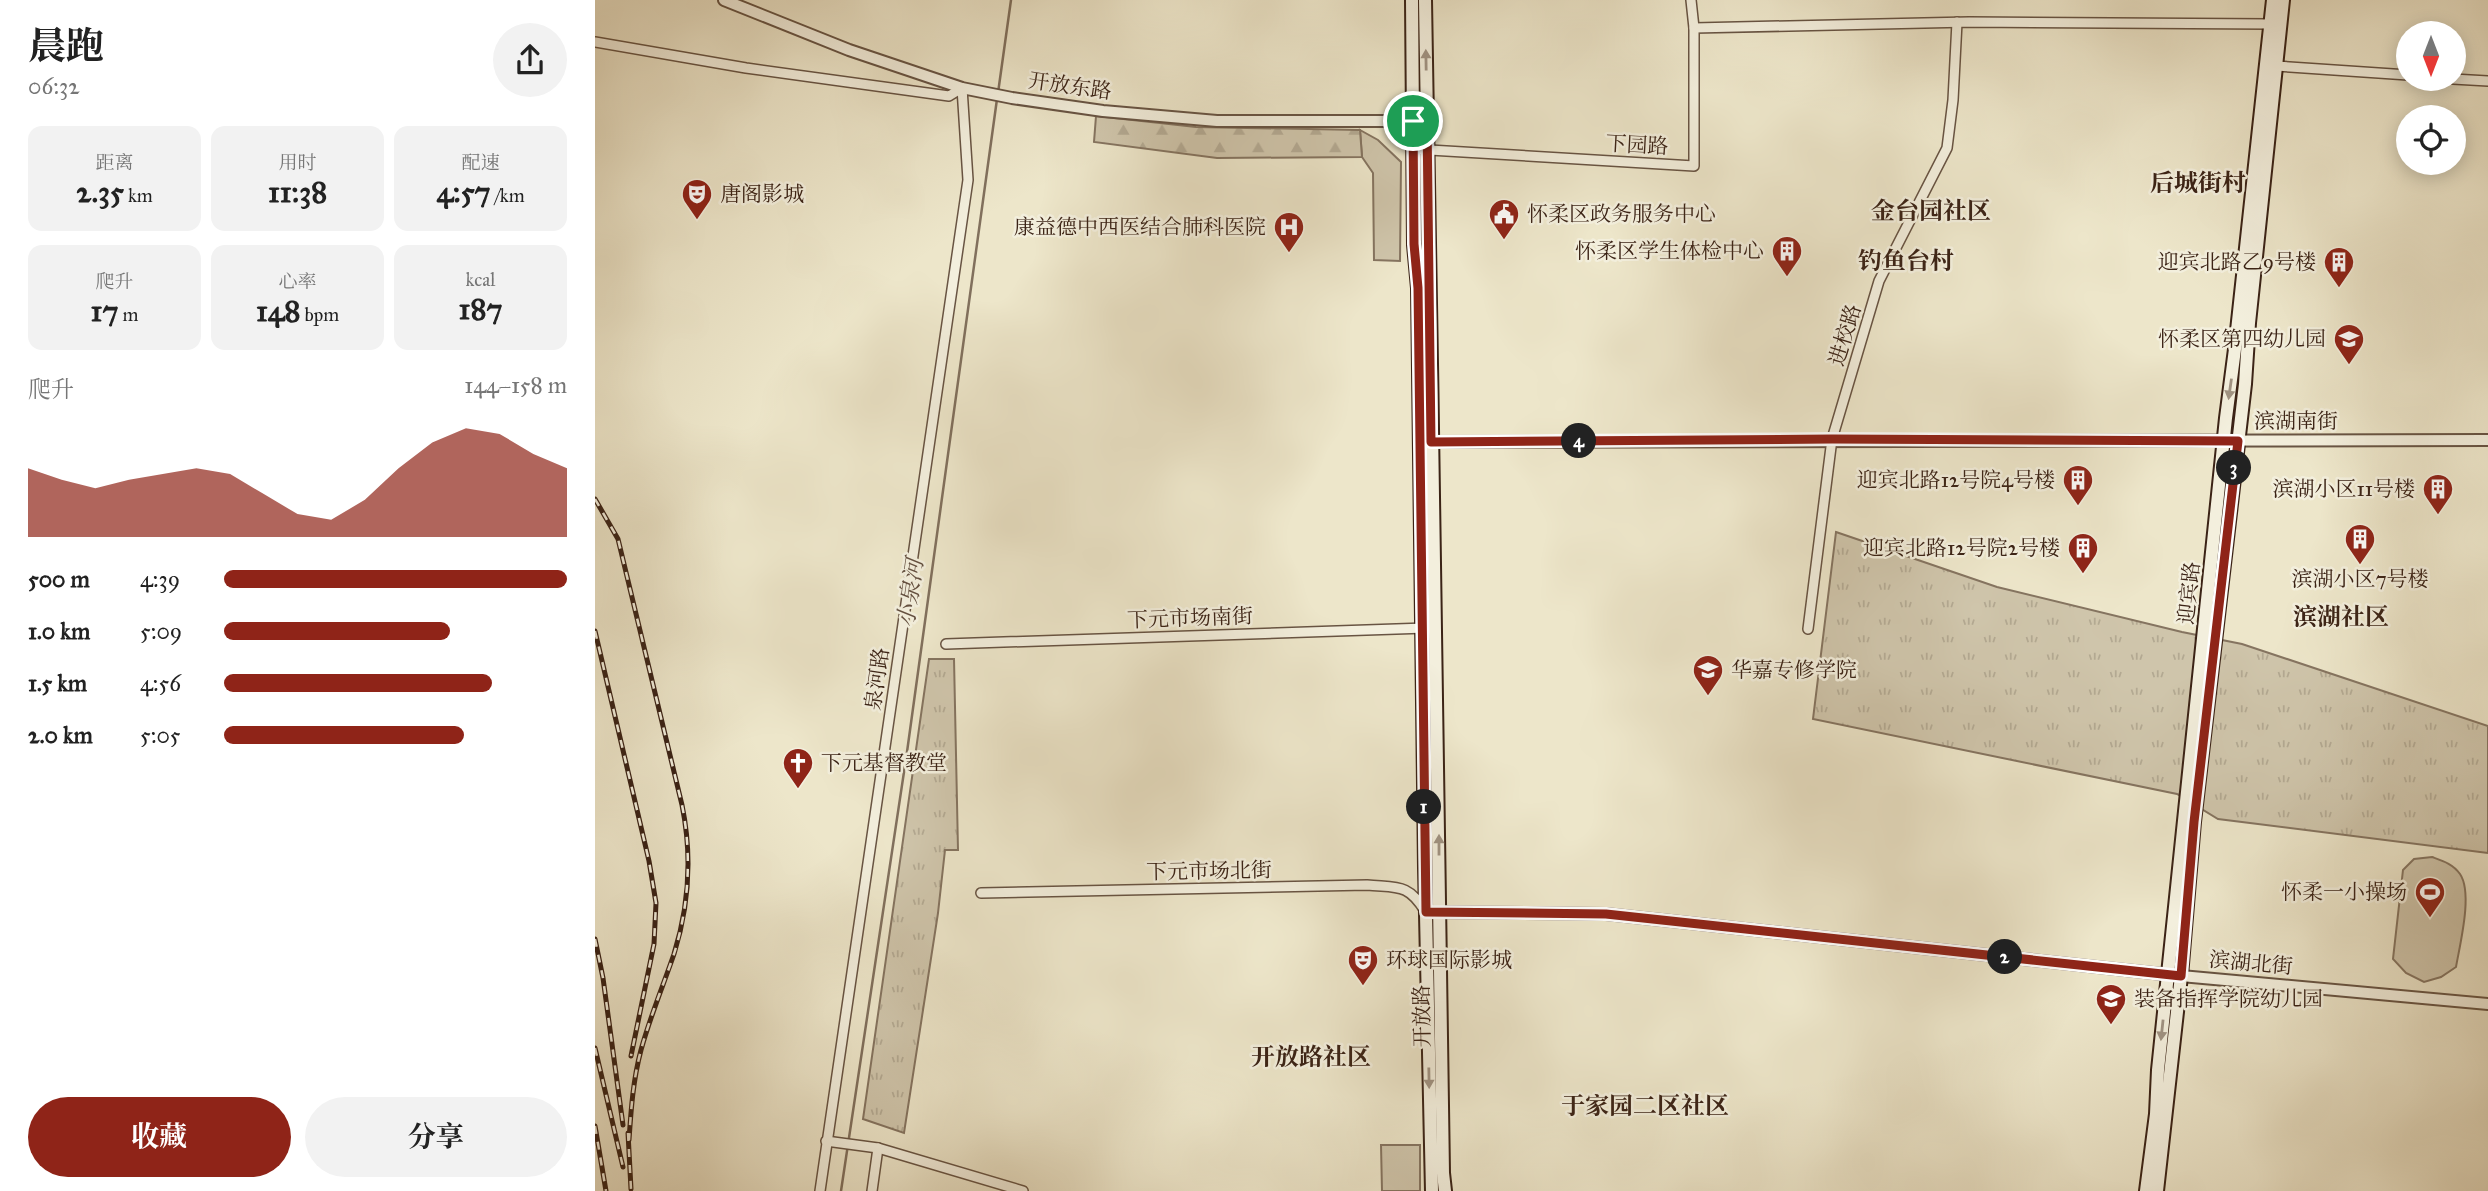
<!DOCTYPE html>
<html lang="zh">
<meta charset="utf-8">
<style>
body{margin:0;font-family:"IM FELL Great Primer","Noto Serif SC",serif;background:#f2f2f2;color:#222;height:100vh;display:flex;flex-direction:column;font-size:26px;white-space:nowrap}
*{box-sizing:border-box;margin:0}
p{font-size:23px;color:#767676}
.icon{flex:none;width:38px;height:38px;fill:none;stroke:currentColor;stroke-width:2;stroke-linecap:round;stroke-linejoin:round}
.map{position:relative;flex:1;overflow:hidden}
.panel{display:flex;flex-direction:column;background:#fff;width:595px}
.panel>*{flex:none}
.needle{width:46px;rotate:180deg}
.buttons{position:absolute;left:1801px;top:21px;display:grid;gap:14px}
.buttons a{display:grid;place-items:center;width:70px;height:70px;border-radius:50%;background:#fff;box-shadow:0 4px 18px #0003;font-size:35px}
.pin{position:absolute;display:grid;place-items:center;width:60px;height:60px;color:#fff;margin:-30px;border:4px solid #fff;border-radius:50%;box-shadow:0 2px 7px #0007}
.km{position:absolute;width:35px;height:35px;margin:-18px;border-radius:50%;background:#222;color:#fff;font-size:19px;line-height:35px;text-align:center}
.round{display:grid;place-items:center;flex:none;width:74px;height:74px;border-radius:37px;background:#f2f2f2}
.overview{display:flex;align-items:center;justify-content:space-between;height:119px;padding:0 28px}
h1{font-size:38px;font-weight:700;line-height:52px}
.metrics{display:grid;grid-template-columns:repeat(3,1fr);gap:10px;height:119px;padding:7px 28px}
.metrics div{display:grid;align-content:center;border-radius:14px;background:#f2f2f2;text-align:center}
.metrics b{font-size:30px;font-weight:700}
.metrics small{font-size:19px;font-weight:400}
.metrics p{font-size:19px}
.chart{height:196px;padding:14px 28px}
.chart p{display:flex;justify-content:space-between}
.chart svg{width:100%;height:126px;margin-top:7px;fill:#8f2418;opacity:.7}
.button{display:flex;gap:14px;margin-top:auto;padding:14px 28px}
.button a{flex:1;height:80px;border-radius:42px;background:#8f2418;color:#fff;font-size:28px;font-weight:700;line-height:80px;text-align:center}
.button a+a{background:#f2f2f2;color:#222}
ul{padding:0 28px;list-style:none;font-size:23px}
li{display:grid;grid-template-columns:112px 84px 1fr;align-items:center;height:52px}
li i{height:18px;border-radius:9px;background:#8f2418}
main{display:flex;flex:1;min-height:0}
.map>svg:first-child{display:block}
.grass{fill:#cfc5ab;stroke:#857460;stroke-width:2}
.forest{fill:url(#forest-firs);stroke:#857460;stroke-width:2}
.park{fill:url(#park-tufts);stroke:#857460;stroke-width:2}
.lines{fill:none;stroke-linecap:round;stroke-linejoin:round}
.stream{stroke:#81705d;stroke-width:2.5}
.minor-casing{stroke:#685443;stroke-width:12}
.tertiary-casing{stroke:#685443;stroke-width:14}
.secondary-casing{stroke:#3b2316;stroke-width:16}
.minor{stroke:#f3efdd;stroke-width:9}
.tertiary{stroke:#f3efdd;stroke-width:10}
.secondary{stroke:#f3efdd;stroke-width:12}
.rail-casing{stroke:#3b2316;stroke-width:5}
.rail{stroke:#f3efdd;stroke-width:2.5;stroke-dasharray:8;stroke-linecap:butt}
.oneway{fill:#a09383}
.route-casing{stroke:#fff;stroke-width:14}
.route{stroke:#8f2418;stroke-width:9}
.labels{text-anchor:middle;stroke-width:5;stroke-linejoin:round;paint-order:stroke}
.street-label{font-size:21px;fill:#3b2316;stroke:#f3efdd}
.poi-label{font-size:21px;fill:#3b2316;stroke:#f3efdd;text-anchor:end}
.water-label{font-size:23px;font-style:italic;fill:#645040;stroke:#f3efdd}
.quarter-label{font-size:24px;font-weight:bold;fill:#3b2316;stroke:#f3efdd}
</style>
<main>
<section class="panel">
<div class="overview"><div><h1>晨跑</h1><p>06:32</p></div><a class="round"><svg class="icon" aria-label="share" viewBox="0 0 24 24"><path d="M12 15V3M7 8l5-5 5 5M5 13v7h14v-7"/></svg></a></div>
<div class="metrics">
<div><p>距离</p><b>2.35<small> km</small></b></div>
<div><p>用时</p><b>11:38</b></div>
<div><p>配速</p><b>4:57<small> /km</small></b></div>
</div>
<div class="metrics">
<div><p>爬升</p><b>17<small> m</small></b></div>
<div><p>心率</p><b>148<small> bpm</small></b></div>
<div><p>kcal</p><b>187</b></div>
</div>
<div class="chart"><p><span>爬升</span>144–158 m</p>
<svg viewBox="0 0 160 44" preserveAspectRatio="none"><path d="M0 44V20L10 24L20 27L30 24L40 22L50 20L60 22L70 29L80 36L90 38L100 31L110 20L120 11L130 6L140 8L150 15L160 20V44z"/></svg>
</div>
<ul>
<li><b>500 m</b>4:39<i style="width:100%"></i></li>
<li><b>1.0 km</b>5:09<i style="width:66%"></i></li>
<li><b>1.5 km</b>4:56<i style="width:78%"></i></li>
<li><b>2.0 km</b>5:05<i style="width:70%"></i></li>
</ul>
<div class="button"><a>收藏</a><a>分享</a></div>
</section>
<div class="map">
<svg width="1893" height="1191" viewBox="0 0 1893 1191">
<defs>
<pattern id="forest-firs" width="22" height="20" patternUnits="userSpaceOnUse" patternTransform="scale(1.75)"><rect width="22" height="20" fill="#cfc5ab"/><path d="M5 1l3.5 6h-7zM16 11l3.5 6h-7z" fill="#b3a992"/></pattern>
<pattern id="park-tufts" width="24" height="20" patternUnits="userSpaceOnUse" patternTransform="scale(1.75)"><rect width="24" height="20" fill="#cfc5ab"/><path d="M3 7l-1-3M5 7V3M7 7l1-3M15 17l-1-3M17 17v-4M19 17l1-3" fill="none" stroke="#b3a992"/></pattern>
</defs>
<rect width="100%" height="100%" fill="#ede6ca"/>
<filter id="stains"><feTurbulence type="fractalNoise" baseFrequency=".00286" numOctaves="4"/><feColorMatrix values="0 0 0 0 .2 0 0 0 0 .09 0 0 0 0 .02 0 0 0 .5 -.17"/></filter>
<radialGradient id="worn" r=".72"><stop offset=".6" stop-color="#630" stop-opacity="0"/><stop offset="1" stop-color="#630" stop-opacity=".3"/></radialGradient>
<!-- grass -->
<g class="grass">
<path d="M 765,130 L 783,140 L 806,162 L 805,261 L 779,260 L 778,173 L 767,157 Z"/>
<path d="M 1837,857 C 1848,861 1858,864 1865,874 C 1878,893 1865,944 1861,967 L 1846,977 L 1829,982 L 1811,973 L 1798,959 L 1808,870 L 1819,859 Z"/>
<path d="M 786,1145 L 825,1145 L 825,1191 L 787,1191 Z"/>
</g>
<!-- forest -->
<path class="forest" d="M 501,116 L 601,127 L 765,130 L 767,157 L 622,158 L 499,142 Z"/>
<!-- park -->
<g class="park">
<path d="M 1241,532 L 1402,587 L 1587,632 L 1647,644 L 1893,726 L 1893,853 L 1623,819 L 1582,794 L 1218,719 Z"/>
<path d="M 334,659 L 359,659 L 363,850 L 350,850 L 343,913 L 309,1133 L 268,1119 Z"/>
</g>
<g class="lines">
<!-- stream -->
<g class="stream">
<path d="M 403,93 L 416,0"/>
<path d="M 246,1191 L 312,752 L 402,99"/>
</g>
<!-- minor casing -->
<g class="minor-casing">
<g id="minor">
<path d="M 1099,28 L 1374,22 L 1675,24"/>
<path d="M 0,42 L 151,68 L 354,96 L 367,88 L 373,180 L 225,1191"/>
<path d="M 1681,66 L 1813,75"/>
<path d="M 1858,79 L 1893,81"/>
<path d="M 818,149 L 1099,166 L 1099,28 L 1096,0"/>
<path d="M 1213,629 L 1237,439 L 1284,281 L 1352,148 L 1358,100 L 1362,22"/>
<path d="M 351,644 L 831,628"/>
<path d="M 386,893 L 772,885 C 802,888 813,883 830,911"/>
<path d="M 231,1141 L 283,1148 L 428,1191"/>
<path d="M 277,1191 L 283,1148"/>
</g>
</g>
<!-- tertiary casing -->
<g class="tertiary-casing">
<g id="tertiary">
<path d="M 129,0 L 254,50 L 367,88 L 417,98 L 508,111 L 622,121 L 832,121"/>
<path d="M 836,442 L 1893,440"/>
<path d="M 831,912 L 1011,914 L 1586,976 L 1893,1004"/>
</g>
</g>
<!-- secondary casing -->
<g class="secondary-casing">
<g id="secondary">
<path d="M 817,0 L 819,245 L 823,288 L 830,868 L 837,1191"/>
<path d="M 830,0 C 836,391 844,782 848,1173 L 850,1191"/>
<path d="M 1551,1191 L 1561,1114 L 1563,1070 L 1631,418 L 1640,349 L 1678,0"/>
<path d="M 1562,1191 L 1586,976 L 1599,822 L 1650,384 L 1654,323 L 1688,0"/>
</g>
</g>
<!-- minor -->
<use href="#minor" class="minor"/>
<!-- tertiary -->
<use href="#tertiary" class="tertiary"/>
<!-- secondary -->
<use href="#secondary" class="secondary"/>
<!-- rail casing -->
<g class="rail-casing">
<g id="rail">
<path d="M 0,499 L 23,539 L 87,805 C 97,854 94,906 79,954 C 68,986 55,1017 46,1050 C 38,1080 36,1110 34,1140"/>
<path d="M 0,631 L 54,861 L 61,903 L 59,944 L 36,1056"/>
<path d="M 0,939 L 8,978 L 28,1125"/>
<path d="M 0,1048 L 28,1167"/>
<path d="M 0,1126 L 11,1191"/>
<path d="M 33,1133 L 36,1189"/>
</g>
</g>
<!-- rail -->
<use href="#rail" class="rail"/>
</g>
<!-- one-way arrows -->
<defs><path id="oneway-solid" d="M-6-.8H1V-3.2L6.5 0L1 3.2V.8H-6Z" transform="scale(1.75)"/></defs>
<g class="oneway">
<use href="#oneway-solid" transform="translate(831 60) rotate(-91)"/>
<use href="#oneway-solid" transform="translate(1635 389) rotate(98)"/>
<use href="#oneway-solid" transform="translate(844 845) rotate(-90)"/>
<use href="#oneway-solid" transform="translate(1567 1030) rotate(96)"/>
<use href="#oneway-solid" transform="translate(834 1078) rotate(89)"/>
</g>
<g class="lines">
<!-- route casing -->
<g class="route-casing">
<path id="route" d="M 818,121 L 832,121 L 836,442 L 1237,439 L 1643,441 L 1599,822 L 1586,976 L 1011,914 L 831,912 L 823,288 L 819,244 Z"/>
</g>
<!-- route -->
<use href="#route" class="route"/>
</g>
<!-- icons -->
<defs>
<g id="theatre-pin" transform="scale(1.575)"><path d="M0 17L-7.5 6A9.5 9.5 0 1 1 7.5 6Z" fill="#8f2418" stroke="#f3efdd"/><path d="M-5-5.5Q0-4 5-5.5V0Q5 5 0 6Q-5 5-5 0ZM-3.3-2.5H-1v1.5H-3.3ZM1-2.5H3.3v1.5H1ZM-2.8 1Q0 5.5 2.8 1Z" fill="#fff"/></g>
<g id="civic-pin" transform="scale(1.575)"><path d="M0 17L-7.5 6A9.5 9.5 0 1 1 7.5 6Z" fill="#8f2418" stroke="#f3efdd"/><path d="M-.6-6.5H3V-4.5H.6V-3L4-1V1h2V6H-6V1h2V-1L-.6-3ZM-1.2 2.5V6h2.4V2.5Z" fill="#fff"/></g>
<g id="hospital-pin" transform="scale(1.575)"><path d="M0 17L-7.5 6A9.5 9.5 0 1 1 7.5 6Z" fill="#8f2418" stroke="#f3efdd"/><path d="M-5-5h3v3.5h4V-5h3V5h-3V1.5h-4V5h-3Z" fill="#fff"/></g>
<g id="building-pin" transform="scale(1.575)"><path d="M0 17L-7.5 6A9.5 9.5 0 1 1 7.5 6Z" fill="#8f2418" stroke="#f3efdd"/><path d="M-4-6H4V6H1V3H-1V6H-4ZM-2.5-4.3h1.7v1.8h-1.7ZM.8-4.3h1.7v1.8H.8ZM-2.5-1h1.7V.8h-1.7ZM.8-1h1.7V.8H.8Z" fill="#fff"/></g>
<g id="school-pin" transform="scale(1.575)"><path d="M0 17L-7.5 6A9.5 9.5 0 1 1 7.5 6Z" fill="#8f2418" stroke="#f3efdd"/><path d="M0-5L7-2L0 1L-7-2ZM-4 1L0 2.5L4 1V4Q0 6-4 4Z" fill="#fff"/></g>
<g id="university-pin" transform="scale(1.575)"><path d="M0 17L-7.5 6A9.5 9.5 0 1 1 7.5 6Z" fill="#8f2418" stroke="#f3efdd"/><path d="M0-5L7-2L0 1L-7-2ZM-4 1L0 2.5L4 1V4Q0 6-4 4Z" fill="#fff"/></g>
<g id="church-pin" transform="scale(1.575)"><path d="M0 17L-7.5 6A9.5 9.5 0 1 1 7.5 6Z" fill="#8f2418" stroke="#f3efdd"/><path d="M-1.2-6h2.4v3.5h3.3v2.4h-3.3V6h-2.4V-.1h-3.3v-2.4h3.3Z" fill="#fff"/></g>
<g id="stadium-pin" transform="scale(1.575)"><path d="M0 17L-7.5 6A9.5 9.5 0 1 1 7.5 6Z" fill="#8f2418" stroke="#f3efdd"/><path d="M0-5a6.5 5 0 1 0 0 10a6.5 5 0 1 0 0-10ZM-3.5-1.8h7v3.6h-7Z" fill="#fff"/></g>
</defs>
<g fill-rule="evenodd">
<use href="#theatre-pin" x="102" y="194"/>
<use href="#civic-pin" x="909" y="214"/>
<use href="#hospital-pin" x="694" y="227"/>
<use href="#building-pin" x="1192" y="251"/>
<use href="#building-pin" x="1744" y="262"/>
<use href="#school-pin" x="1754" y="339"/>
<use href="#building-pin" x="1483" y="480"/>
<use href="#building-pin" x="1843" y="489"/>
<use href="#building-pin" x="1765" y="539"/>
<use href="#building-pin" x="1488" y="548"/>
<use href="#university-pin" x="1113" y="670"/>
<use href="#church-pin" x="203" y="763"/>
<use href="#stadium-pin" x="1835" y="892"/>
<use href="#theatre-pin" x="768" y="960"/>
<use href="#school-pin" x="1516" y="999"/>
</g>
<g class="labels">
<!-- street labels -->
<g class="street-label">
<text transform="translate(475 86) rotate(8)" y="7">开放东路</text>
<text transform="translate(1042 145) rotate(3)" y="7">下园路</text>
<text transform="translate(1250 335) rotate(-73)" y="7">进校路</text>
<text x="1701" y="428">滨湖南街</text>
<text transform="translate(1594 593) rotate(-84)" y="7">迎宾路</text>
<text transform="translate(595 618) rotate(-2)" y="7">下元市场南街</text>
<text transform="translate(282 679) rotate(-82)" y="7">泉河路</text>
<text transform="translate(614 871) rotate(-1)" y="7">下元市场北街</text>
<text transform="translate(1656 963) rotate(5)" y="7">滨湖北街</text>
<text transform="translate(827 1016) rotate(-91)" y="7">开放路</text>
</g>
<!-- poi labels -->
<g class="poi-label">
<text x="125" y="201" text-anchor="start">唐阁影城</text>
<text x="932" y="221" text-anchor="start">怀柔区政务服务中心</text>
<text x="671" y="234">康益德中西医结合肺科医院</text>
<text x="1169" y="258">怀柔区学生体检中心</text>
<text x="1721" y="269">迎宾北路乙9号楼</text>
<text x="1731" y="346">怀柔区第四幼儿园</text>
<text x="1460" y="487">迎宾北路12号院4号楼</text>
<text x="1820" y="496">滨湖小区11号楼</text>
<text x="1465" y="555">迎宾北路12号院2号楼</text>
<text x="1765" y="586" text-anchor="middle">滨湖小区7号楼</text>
<text x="1136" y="677" text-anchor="start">华嘉专修学院</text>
<text x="226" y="770" text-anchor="start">下元基督教堂</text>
<text x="1812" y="899">怀柔一小操场</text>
<text x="791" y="967" text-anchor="start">环球国际影城</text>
<text x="1539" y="1006" text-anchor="start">装备指挥学院幼儿园</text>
</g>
<!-- water labels -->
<g class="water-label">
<text transform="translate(315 593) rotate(-82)" y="8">小泉河</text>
</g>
<!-- quarter labels -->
<g class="quarter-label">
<text x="1603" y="191">后城街村</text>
<text x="1336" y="219">金台园社区</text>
<text x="1311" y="269">钓鱼台村</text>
<text x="1746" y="625">滨湖社区</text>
<text x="716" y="1065">开放路社区</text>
<text x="1050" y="1114">于家园二区社区</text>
</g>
</g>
<rect width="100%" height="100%" filter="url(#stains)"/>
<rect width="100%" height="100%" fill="url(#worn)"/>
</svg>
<div class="buttons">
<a><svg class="needle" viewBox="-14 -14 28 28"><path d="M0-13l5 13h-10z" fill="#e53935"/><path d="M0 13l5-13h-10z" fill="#767676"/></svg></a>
<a><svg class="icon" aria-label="locate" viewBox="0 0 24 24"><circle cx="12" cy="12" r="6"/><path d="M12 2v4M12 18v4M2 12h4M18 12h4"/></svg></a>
</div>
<div class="pin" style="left:818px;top:121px;background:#1e9e55"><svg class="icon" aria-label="arrive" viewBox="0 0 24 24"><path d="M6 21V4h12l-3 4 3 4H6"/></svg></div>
<b class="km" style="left:829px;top:807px">1</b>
<b class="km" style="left:1410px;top:957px">2</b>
<b class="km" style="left:1639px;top:468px">3</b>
<b class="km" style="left:984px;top:441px">4</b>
</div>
</main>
